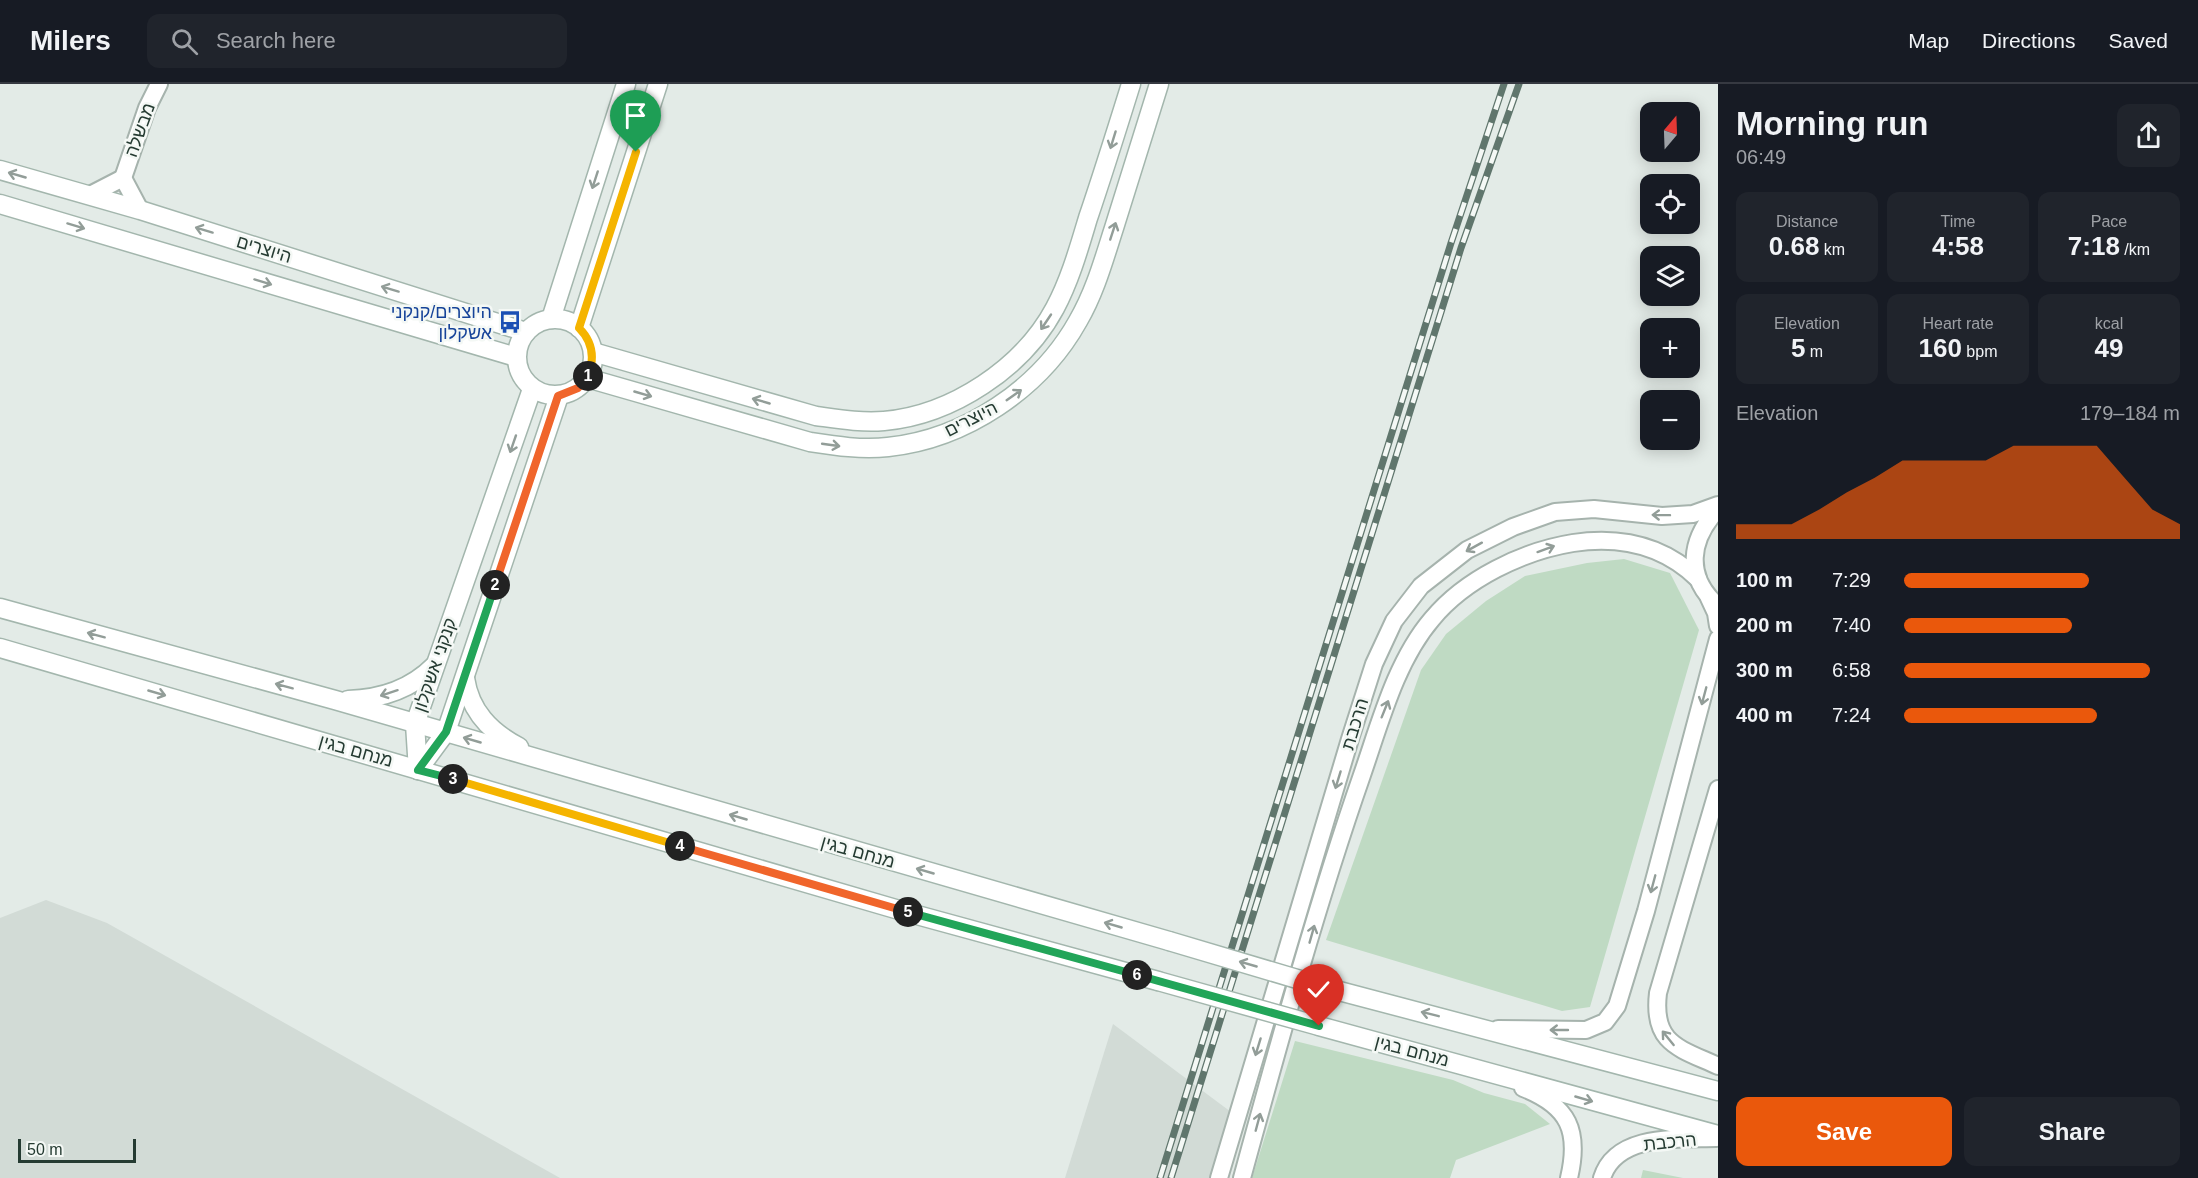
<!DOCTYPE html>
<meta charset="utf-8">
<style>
body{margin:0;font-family:Arial,Heebo,sans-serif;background:#20242c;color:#f1f3f6;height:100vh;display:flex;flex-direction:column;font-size:22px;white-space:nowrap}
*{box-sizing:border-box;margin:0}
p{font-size:20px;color:#9ea1a6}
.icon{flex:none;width:33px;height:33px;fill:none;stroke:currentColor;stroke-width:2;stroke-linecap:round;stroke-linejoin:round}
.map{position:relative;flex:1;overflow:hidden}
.drawer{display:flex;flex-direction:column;background:#171b24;width:480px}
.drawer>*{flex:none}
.needle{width:39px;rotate:19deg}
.fabs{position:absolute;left:1640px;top:18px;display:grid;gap:12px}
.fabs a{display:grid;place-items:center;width:60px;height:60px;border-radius:12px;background:#171b24;box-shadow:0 3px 15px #0003;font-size:30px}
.scale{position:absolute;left:18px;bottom:15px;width:118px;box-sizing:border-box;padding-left:6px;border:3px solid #253b32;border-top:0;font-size:16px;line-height:21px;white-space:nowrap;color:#253b32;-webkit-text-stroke:4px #f4f8f5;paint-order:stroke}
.pin{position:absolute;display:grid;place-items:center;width:51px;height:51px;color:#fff;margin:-62px -26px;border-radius:50% 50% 50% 0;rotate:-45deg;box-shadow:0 0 6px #0007}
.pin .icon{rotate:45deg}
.km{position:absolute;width:30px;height:30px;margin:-15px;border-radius:50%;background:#222;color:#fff;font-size:16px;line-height:30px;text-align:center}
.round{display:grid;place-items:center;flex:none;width:63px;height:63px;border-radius:12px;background:#20242c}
.head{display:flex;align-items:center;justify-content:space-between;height:102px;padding:0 18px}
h1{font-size:33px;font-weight:800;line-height:45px}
.figures{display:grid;grid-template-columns:repeat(3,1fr);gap:9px;height:102px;padding:6px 18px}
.figures div{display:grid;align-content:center;border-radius:12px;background:#20242c;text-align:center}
.figures b{font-size:26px;font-weight:800}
.figures small{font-size:16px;font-weight:400}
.figures p{font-size:16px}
.chart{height:168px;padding:12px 18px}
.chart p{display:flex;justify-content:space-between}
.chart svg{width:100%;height:108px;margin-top:6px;fill:#ea580c;opacity:.7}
.button{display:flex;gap:12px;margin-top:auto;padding:12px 18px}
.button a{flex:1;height:69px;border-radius:12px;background:#ea580c;color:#fff;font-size:24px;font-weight:800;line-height:69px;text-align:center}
.button a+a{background:#20242c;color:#f1f3f6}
ul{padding:0 18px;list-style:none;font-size:20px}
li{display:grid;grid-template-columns:96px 72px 1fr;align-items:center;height:45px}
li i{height:15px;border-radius:8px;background:#ea580c}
header{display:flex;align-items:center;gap:36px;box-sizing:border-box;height:84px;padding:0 30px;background:#171b24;border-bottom:2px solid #363941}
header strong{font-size:28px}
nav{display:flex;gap:33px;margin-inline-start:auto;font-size:21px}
.search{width:420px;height:54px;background:#20242c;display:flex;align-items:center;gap:15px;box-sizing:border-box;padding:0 21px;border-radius:12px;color:#9ea1a6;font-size:22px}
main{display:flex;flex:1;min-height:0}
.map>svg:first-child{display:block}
.built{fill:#d2dbd6}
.green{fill:#bfdac3}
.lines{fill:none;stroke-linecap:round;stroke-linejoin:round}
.street-casing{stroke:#a6b3ad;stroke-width:20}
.secondary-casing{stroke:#a3b6ad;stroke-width:21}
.street{stroke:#fff;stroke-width:16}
.secondary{stroke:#fff;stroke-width:18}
.rail-casing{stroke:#60766d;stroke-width:7}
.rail{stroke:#f4f8f5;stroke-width:4.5;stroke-dasharray:14;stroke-linecap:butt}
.secondary-bridge-casing{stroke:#a3b6ad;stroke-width:21;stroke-linecap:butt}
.secondary-bridge{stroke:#fff;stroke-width:18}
.oneway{stroke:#929d98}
.split-1-casing{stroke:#fff;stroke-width:12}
.split-2-casing{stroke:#fff;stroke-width:12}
.split-3-casing{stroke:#fff;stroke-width:12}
.split-4-casing{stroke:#fff;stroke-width:12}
.split-5-casing{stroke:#fff;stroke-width:12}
.split-6-casing{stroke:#fff;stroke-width:12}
.split-7-casing{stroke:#fff;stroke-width:12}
.split-1{stroke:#f5b400;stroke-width:8}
.split-2{stroke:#f0652b;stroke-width:8}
.split-3{stroke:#22a559;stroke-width:8}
.split-4{stroke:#f5b400;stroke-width:8}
.split-5{stroke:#f0652b;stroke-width:8}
.split-6{stroke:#22a559;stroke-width:8}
.split-7{stroke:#22a559;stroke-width:8}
.labels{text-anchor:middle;stroke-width:5;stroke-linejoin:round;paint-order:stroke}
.street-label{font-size:18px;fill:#253b32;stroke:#f4f8f5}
.transit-label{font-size:18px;fill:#164399;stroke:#f4f8f5;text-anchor:end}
</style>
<header>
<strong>Milers</strong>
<div class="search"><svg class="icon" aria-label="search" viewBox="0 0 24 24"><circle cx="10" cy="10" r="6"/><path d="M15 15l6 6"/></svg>Search here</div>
<nav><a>Map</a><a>Directions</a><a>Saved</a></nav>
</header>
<main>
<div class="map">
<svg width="1718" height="1094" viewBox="0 0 1718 1094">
<rect width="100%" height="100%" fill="#e3ebe7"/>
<!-- built -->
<g class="built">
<path d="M 46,816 L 107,839 L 560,1094 L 0,1094 L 0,834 Z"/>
<path d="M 1113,940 L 1231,1028 L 1213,1094 L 1065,1094 Z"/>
</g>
<!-- green -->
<g class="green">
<path d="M 1624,475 L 1670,489 L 1699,546 L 1590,923 L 1562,927 L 1326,856 L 1421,586 L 1446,550 L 1486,517 L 1525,492 L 1587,479 Z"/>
<path d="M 1295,957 L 1453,996 L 1484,1009 L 1525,1020 L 1550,1040 L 1456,1076 L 1450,1094 L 1252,1094 Z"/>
<path d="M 1643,1086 L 1683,1094 L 1641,1094 Z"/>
</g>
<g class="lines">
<!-- street casing -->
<g class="street-casing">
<g id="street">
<path d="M 123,94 L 147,24 L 159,0"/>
<path d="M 90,111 L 123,94 L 140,126"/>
<path d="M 1718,425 C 1690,455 1684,492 1718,522"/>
<path d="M 1709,514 L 1716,529 L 1718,542"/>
<path d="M 1718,705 L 1658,909 C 1652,960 1679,964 1718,982"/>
<path d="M 1498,945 L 1586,946 L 1605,938 L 1617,922 L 1646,827 L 1718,555"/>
<path d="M 1523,1004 C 1569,1022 1580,1047 1569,1094"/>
<path d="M 1219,1094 L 1350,655 L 1374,580 L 1394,537 L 1421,502 L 1467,466 L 1513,443 L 1555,428 L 1594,425 L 1662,432 L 1693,430 L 1718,421"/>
<path d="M 1242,1094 C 1279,959 1316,823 1362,691 C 1380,639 1396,577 1432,535 C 1465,495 1523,467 1573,459 C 1620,452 1663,461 1698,495"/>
<path d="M 1602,1094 C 1616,1049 1679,1055 1716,1054"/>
</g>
</g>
<!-- secondary casing -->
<g class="secondary-casing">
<g id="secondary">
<path d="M 0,86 L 140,126 L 526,248"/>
<path d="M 0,120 L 516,273"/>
<circle cx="555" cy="273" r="38"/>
<path d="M 551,235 L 626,0"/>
<path d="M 579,244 L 658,0"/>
<path d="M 593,268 L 816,332 C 838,335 861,339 884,337 C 952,331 1023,284 1055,224 C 1070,196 1079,164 1088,134 C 1103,90 1117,45 1131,0"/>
<path d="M 587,294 L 810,358 C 836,362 862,366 888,363 C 965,355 1040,305 1078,237 C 1095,208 1104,175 1114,144 C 1129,96 1144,48 1159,0"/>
<path d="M 0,524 L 335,616 L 1169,857"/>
<path d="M 0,564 L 906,828 L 1158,897"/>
<path d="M 465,594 C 470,627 490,648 519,663"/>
<path d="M 348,616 C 381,615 411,605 434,582"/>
<path d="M 418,686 L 446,648 L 559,312"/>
<path d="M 418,686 L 415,640 L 532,305"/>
<path d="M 1324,903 L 1718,1007"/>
<path d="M 1319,942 L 1718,1051"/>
</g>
</g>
<!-- street -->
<use href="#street" class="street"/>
<!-- secondary -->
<use href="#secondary" class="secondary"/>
<!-- rail casing -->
<g class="rail-casing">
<g id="rail">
<path d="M 1160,1094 L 1451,159 L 1504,0"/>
<path d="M 1171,1094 L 1461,164 L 1519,0"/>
</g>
</g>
<!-- rail -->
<use href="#rail" class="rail"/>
<!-- secondary-bridge casing -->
<g class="secondary-bridge-casing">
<g id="secondary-bridge">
<path d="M 1169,857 L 1324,903"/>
<path d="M 1158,897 L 1319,942"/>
</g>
</g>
<!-- secondary-bridge -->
<use href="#secondary-bridge" class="secondary-bridge"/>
</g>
<!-- one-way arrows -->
<defs><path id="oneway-shaft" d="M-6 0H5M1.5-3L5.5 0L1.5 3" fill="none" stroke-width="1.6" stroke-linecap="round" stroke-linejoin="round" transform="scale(1.5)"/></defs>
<g class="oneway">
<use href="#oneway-shaft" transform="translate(1113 56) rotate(107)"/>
<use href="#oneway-shaft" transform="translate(17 91) rotate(-164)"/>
<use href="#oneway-shaft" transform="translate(595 96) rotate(108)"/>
<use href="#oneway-shaft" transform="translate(76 142) rotate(17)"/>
<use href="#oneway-shaft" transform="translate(204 146) rotate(-163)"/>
<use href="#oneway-shaft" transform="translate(1113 147) rotate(-72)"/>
<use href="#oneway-shaft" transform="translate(263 198) rotate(17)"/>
<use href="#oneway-shaft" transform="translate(390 205) rotate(-163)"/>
<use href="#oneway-shaft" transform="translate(1046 238) rotate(124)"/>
<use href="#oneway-shaft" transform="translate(643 310) rotate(16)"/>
<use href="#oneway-shaft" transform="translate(1014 311) rotate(-35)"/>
<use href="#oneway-shaft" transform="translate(761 317) rotate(-164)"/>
<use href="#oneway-shaft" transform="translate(513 360) rotate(109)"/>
<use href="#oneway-shaft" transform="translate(831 361) rotate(8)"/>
<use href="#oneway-shaft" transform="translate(1661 431) rotate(-179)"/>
<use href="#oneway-shaft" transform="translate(1474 463) rotate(151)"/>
<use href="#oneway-shaft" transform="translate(1546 465) rotate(-20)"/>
<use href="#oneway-shaft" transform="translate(96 551) rotate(-165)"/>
<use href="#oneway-shaft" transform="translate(284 602) rotate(-165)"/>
<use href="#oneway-shaft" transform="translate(157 609) rotate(16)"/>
<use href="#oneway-shaft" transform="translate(389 609) rotate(162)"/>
<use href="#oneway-shaft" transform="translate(1704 612) rotate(105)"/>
<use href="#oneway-shaft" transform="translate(1385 625) rotate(-68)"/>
<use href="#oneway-shaft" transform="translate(472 656) rotate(-164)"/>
<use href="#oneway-shaft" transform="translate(1338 696) rotate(107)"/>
<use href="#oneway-shaft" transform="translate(738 733) rotate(-164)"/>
<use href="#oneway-shaft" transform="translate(925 787) rotate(-164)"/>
<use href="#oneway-shaft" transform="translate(1653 800) rotate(105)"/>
<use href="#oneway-shaft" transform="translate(1113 841) rotate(-164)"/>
<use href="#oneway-shaft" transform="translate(1312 850) rotate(-74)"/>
<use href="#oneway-shaft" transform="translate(1248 880) rotate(-164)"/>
<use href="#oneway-shaft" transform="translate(1430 930) rotate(-166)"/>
<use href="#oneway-shaft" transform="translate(1559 946) rotate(-180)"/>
<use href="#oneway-shaft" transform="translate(1668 954) rotate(-129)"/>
<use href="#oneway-shaft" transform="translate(1258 963) rotate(107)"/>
<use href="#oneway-shaft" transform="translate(1584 1015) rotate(16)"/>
<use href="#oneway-shaft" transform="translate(1258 1038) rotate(-75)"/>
</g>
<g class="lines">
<!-- split-1 casing -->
<g class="split-1-casing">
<path id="split-1" d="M 588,292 C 595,274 593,258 579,244 L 636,68"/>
</g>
<!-- split-2 casing -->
<g class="split-2-casing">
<path id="split-2" d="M 495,501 L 558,312 L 578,304 L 588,292"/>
</g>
<!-- split-3 casing -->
<g class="split-3-casing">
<path id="split-3" d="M 453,695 L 418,686 L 446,648 L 495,501"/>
</g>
<!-- split-4 casing -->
<g class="split-4-casing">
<path id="split-4" d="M 453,695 L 680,762"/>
</g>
<!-- split-5 casing -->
<g class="split-5-casing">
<path id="split-5" d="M 680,762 L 908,828"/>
</g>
<!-- split-6 casing -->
<g class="split-6-casing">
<path id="split-6" d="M 908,828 L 1137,891"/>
</g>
<!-- split-7 casing -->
<g class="split-7-casing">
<path id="split-7" d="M 1137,891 L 1319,942"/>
</g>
<!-- split-1 -->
<use href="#split-1" class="split-1"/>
<!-- split-2 -->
<use href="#split-2" class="split-2"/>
<!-- split-3 -->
<use href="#split-3" class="split-3"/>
<!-- split-4 -->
<use href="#split-4" class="split-4"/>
<!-- split-5 -->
<use href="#split-5" class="split-5"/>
<!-- split-6 -->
<use href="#split-6" class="split-6"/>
<!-- split-7 -->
<use href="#split-7" class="split-7"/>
</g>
<!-- icons -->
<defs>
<g id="bus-bare" transform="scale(1.8)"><path d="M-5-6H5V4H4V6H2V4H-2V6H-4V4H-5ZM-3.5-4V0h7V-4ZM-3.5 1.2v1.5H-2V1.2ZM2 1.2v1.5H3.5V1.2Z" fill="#1a4fb4" stroke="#f4f8f5" stroke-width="2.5" paint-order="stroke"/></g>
</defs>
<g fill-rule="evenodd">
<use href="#bus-bare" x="510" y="238"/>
</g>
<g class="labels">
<!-- street labels -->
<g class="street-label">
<text transform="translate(140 46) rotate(-70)" y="6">מבשלה</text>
<text transform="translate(264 165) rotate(17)" y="6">היוצרים</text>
<text transform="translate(971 335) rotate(-27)" y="6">היוצרים</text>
<text transform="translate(435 581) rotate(-71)" y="6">קנקני אשקלון</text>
<text transform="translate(1355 640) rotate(-73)" y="6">הרכבת</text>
<text transform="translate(356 667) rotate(16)" y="6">מנחם בגין</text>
<text transform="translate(858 768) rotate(16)" y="6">מנחם בגין</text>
<text transform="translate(1412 967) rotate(15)" y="6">מנחם בגין</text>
<text transform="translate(1670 1058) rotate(-6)" y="6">הרכבת</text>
</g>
<!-- transit labels -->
<g class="transit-label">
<text x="492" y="234">היוצרים/קנקני<tspan x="492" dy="21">אשקלון</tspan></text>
</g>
</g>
</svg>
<div class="fabs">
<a><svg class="needle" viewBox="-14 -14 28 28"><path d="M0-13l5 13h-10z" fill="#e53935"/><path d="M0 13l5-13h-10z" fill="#9ea1a6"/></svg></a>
<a><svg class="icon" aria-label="locate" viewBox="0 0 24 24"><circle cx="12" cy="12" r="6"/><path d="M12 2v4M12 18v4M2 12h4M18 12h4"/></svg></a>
<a><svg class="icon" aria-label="layers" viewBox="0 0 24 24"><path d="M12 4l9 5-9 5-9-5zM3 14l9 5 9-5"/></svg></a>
<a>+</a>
<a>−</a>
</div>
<div class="scale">50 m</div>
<div class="pin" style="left:636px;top:68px;background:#1e9e55"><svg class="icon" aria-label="arrive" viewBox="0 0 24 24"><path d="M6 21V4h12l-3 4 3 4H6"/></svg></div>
<div class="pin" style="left:1319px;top:942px;background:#d93025"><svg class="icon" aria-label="check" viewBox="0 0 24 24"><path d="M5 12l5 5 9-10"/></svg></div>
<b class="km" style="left:588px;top:292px">1</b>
<b class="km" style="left:495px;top:501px">2</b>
<b class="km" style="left:453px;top:695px">3</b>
<b class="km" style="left:680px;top:762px">4</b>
<b class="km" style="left:908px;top:828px">5</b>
<b class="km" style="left:1137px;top:891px">6</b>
</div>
<section class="drawer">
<div class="head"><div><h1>Morning run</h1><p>06:49</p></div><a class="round"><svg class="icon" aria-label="share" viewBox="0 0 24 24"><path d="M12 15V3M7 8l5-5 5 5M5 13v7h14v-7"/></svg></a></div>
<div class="figures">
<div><p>Distance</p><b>0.68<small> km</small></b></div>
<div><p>Time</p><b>4:58</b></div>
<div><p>Pace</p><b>7:18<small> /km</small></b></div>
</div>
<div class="figures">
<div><p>Elevation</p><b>5<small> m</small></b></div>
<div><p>Heart rate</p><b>160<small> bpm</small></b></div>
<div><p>kcal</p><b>49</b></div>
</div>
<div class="chart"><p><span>Elevation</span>179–184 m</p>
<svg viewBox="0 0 160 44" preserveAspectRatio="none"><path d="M0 44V38L10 38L20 38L30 32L40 25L50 19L60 12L70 12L80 12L90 12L100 6L110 6L120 6L130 6L140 19L150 32L160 38V44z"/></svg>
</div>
<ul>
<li><b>100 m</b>7:29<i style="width:67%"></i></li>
<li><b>200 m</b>7:40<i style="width:61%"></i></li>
<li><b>300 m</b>6:58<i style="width:89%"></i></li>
<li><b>400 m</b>7:24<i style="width:70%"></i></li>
</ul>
<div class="button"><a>Save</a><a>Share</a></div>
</section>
</main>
